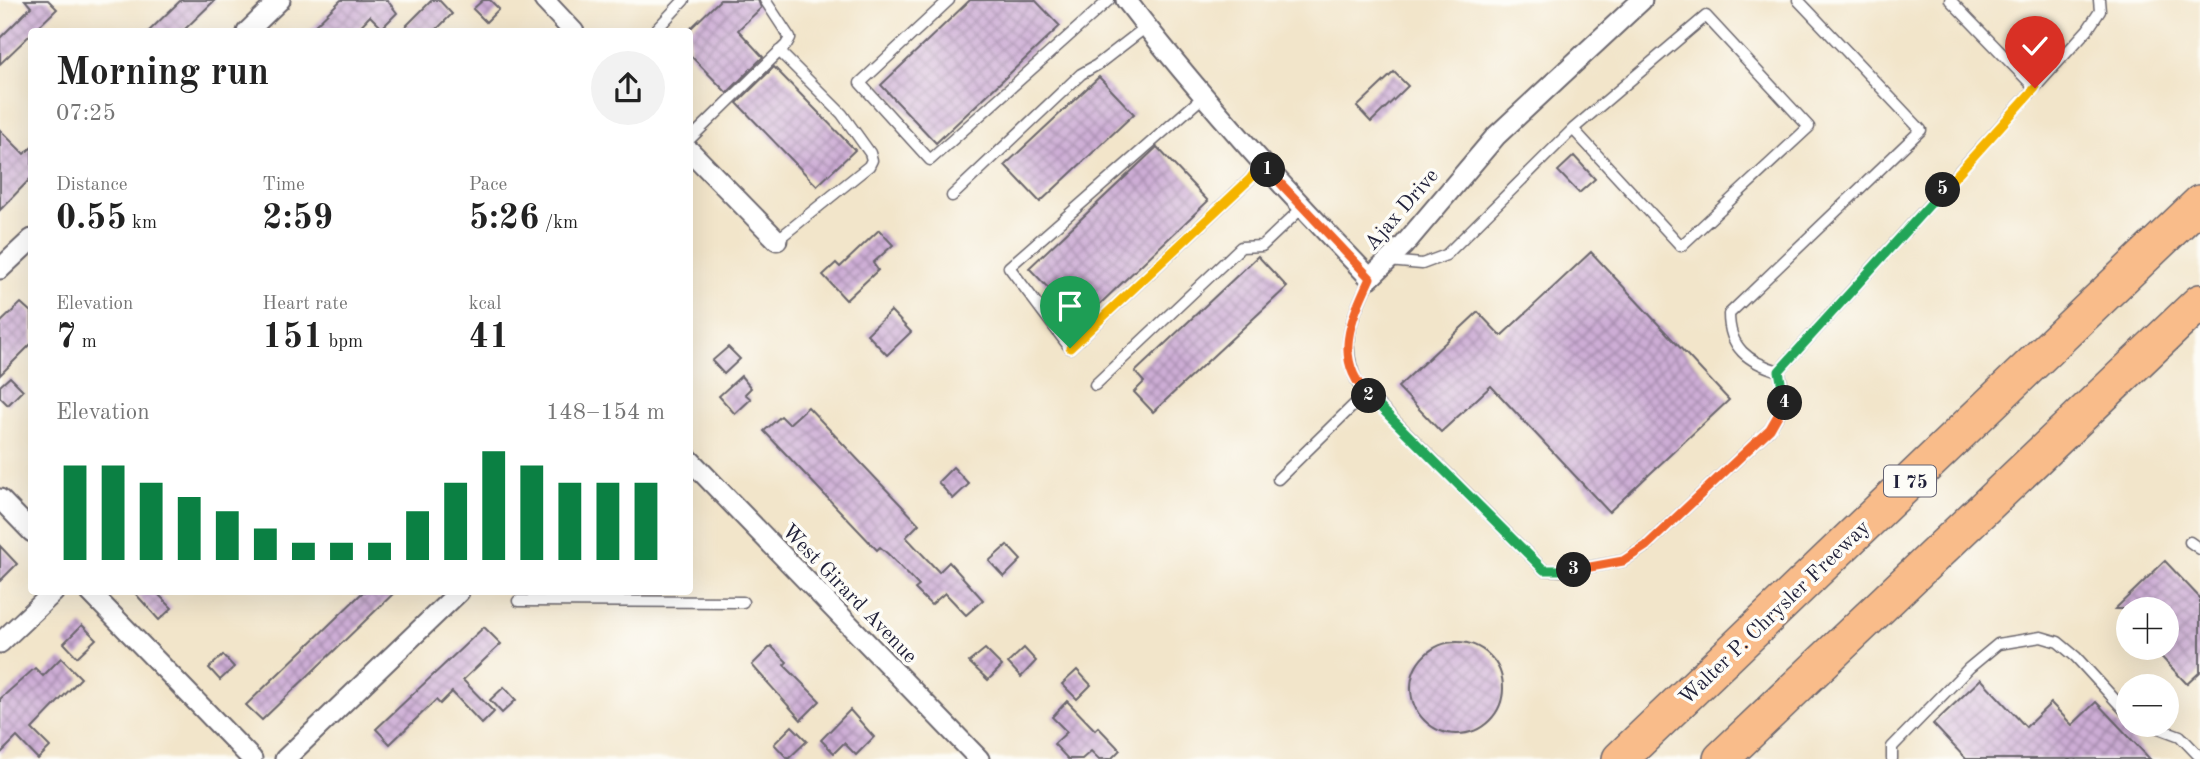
<!DOCTYPE html>
<meta charset="utf-8">
<style>
body{margin:0;font-family:"Old Standard TT",serif;background:#f2f2f2;color:#222;height:100vh;display:flex;flex-direction:column;font-size:26px;white-space:nowrap}
*{box-sizing:border-box;margin:0}
p{font-size:23px;color:#767676}
.icon{flex:none;width:38px;height:38px;fill:none;stroke:currentColor;stroke-width:2;stroke-linecap:round;stroke-linejoin:round}
.map{position:relative;flex:1;overflow:hidden}
.details{position:absolute;left:28px;top:28px;width:665px;height:567px;display:flex;flex-direction:column;background:#fff;border-radius:7px;box-shadow:0 7px 28px #0002}
.details>*{flex:none}
.fabs{position:absolute;left:2116px;top:597px;display:grid;gap:14px}
.fabs a{display:grid;place-items:center;width:63px;height:63px;border-radius:50%;background:#fff;box-shadow:0 7px 28px #0002;font-size:35px}
.pin{position:absolute;display:grid;place-items:center;width:60px;height:60px;color:#fff;margin:-72px -30px;border-radius:50% 50% 50% 0;rotate:-45deg;box-shadow:0 0 7px #0007}
.pin .icon{rotate:45deg}
.km{position:absolute;width:35px;height:35px;margin:-18px;border-radius:50%;background:#222;color:#fff;font-size:19px;line-height:35px;text-align:center}
.round{display:grid;place-items:center;flex:none;width:74px;height:74px;border-radius:37px;background:#f2f2f2}
.headline{display:flex;align-items:center;justify-content:space-between;height:119px;padding:0 28px}
h1{font-size:38px;font-weight:700;line-height:52px}
.stats{display:grid;grid-template-columns:repeat(3,1fr);gap:10px;height:119px;padding:7px 28px}
.stats div{display:grid;align-content:center}
.stats b{font-size:35px;font-weight:700}
.stats small{font-size:19px;font-weight:400}
.stats p{font-size:19px}
.chart{height:196px;padding:14px 28px}
.chart p{display:flex;justify-content:space-between}
.chart svg{width:100%;height:126px;margin-top:7px;stroke:#0b8043;stroke-width:6}
.map>svg:first-child{display:block}
.building{fill:url(#building-cross-hatch)}
.lines{fill:none;stroke-linecap:round;stroke-linejoin:round}
.lane-casing{stroke:#6b666d;stroke-width:13}
.street-casing{stroke:#6b666d;stroke-width:23}
.highway-casing{stroke:#6b666d;stroke-width:38}
.lane{stroke:#fff;stroke-width:10}
.street{stroke:#fff;stroke-width:19}
.highway{stroke:#f9bc8a;stroke-width:35}
.split-1-casing{stroke:#fff;stroke-width:14}
.split-2-casing{stroke:#fff;stroke-width:14}
.split-3-casing{stroke:#fff;stroke-width:14}
.split-4-casing{stroke:#fff;stroke-width:14}
.split-5-casing{stroke:#fff;stroke-width:14}
.split-6-casing{stroke:#fff;stroke-width:14}
.split-1{stroke:#f5b400;stroke-width:9}
.split-2{stroke:#f0652b;stroke-width:9}
.split-3{stroke:#22a559;stroke-width:9}
.split-4{stroke:#f0652b;stroke-width:9}
.split-5{stroke:#22a559;stroke-width:9}
.split-6{stroke:#f5b400;stroke-width:9}
.labels{text-anchor:middle;stroke-width:7;stroke-linejoin:round;paint-order:stroke}
.shield{fill:#fdfcf7;stroke:#646373;stroke-width:2}
.shield-label{font-size:19px;font-weight:bold;fill:#22223b}
.street-label{font-size:21px;fill:#22223b;stroke:#fdfcf7}
</style>
<div class="map">
<svg width="2200" height="759" viewBox="0 0 2200 759">
<defs>
<pattern id="building-cross-hatch" width="8" height="8" patternUnits="userSpaceOnUse" patternTransform="scale(1.75)"><rect width="8" height="8" fill="#cdadd5"/><path d="M0 0l8 8M0 8l8-8" fill="none" stroke="#a68cae"/></pattern>
</defs>
<rect width="100%" height="100%" fill="#fdfcf7"/>
<filter id="ink" filterUnits="userSpaceOnUse"><feTurbulence type="fractalNoise" baseFrequency=".0143" numOctaves="2"/><feDisplacementMap in="SourceGraphic" scale="14" xChannelSelector="R" yChannelSelector="G"/><feConvolveMatrix kernelMatrix="1 2 1 2 8 2 1 2 1" color-interpolation-filters="sRGB"/></filter>
<filter id="wash" filterUnits="userSpaceOnUse"><feTurbulence type="fractalNoise" baseFrequency=".00686" numOctaves="4" result="noise"/><feDisplacementMap in="SourceGraphic" scale="28" xChannelSelector="R" yChannelSelector="G"/><feGaussianBlur stdDeviation="1.57" result="paint"/><feColorMatrix in="noise" values="0 0 0 0 0 0 0 0 0 0 0 0 0 0 0 0 0 1.4 0 .05"/><feComposite in="paint" operator="in"/></filter>
<g filter="url(#wash)">
<rect width="100%" height="100%" fill="#f2e5ca"/>
<g id="blocks">
<!-- building -->
<g class="building">
<path d="M 25,0 L 48,0 L 57,9 L 0,64 L 0,38 L 31,7 Z"/>
<path d="M 181,0 L 215,0 L 182,32 L 148,32 Z"/>
<path d="M 341,0 L 387,0 L 397,13 L 382,28 L 370,16 L 355,32 L 308,32 Z"/>
<path d="M 432,0 L 439,0 L 452,14 L 434,32 L 400,32 Z"/>
<path d="M 483,0 L 490,0 L 499,9 L 486,22 L 473,9 Z"/>
<path d="M 720,0 L 758,0 L 761,8 L 738,30 L 763,57 L 727,93 L 690,55 L 690,29 Z"/>
<path d="M 970,0 L 1035,0 L 1060,26 L 936,143 L 881,85 Z"/>
<path d="M 774,67 L 855,150 L 817,186 L 737,103 Z"/>
<path d="M 1394,72 L 1408,86 L 1371,122 L 1357,107 Z"/>
<path d="M 1099,77 L 1134,114 L 1040,202 L 1005,165 Z"/>
<path d="M 0,130 L 24,154 L 32,147 L 32,177 L 0,210 Z"/>
<path d="M 1157,147 L 1208,201 L 1081,322 L 1029,268 Z"/>
<path d="M 1574,156 L 1595,179 L 1579,193 L 1558,171 Z"/>
<path d="M 879,230 L 893,245 L 873,263 L 878,270 L 846,300 L 823,275 L 836,263 L 840,267 Z"/>
<path d="M 1591,252 L 1729,400 L 1609,512 L 1491,386 L 1441,432 L 1398,387 L 1478,312 L 1501,336 Z"/>
<path d="M 1258,256 L 1287,287 L 1153,412 L 1134,392 L 1144,382 L 1135,372 Z"/>
<path d="M 21,303 L 32,313 L 32,343 L 0,375 L 0,323 Z"/>
<path d="M 891,311 L 911,332 L 887,355 L 867,334 Z"/>
<path d="M 728,347 L 740,359 L 724,374 L 712,361 Z"/>
<path d="M 741,376 L 751,388 L 745,394 L 751,399 L 735,414 L 719,396 Z"/>
<path d="M 10,377 L 23,390 L 8,405 L 0,397 L 0,386 Z"/>
<path d="M 808,407 L 919,524 L 906,537 L 939,572 L 949,562 L 983,600 L 966,615 L 945,593 L 931,605 L 915,589 L 919,586 L 888,554 L 880,547 L 877,550 L 764,431 L 781,416 L 789,424 Z"/>
<path d="M 953,467 L 969,484 L 953,499 L 938,482 Z"/>
<path d="M 1007,545 L 1021,560 L 1004,577 L 989,561 Z"/>
<path d="M 0,546 L 17,564 L 0,581 Z"/>
<path d="M 2165,561 L 2200,598 L 2200,672 L 2187,684 L 2153,648 L 2166,648 L 2166,609 L 2115,609 Z"/>
<path d="M 134,592 L 156,592 L 172,608 L 159,620 Z"/>
<path d="M 363,592 L 395,592 L 262,720 L 246,705 Z"/>
<path d="M 82,625 L 96,639 L 77,657 L 64,643 Z"/>
<path d="M 484,627 L 501,644 L 463,680 L 494,712 L 482,724 L 452,692 L 440,704 L 436,700 L 390,744 L 376,729 Z"/>
<circle cx="1457" cy="688" r="46"/>
<path d="M 771,646 L 787,662 L 784,665 L 820,701 L 801,720 L 752,665 Z"/>
<path d="M 1024,648 L 1036,661 L 1021,677 L 1008,663 Z"/>
<path d="M 985,649 L 1002,666 L 988,680 L 969,662 Z"/>
<path d="M 223,655 L 234,667 L 220,680 L 209,668 Z"/>
<path d="M 61,658 L 81,678 L 32,729 L 50,747 L 38,759 L 17,737 L 0,754 L 0,699 L 35,668 L 43,676 Z"/>
<path d="M 1077,670 L 1091,685 L 1077,699 L 1062,684 Z"/>
<path d="M 1981,679 L 2026,727 L 2051,703 L 2072,725 L 2096,702 L 2150,759 L 1966,759 L 1933,724 Z"/>
<path d="M 504,687 L 516,700 L 502,713 L 490,700 Z"/>
<path d="M 1067,701 L 1095,730 L 1098,727 L 1120,750 L 1111,759 L 1099,759 L 1091,751 L 1082,759 L 1068,759 L 1054,744 L 1067,732 L 1052,717 Z"/>
<path d="M 850,710 L 874,737 L 856,755 L 844,743 L 834,753 L 821,740 Z"/>
<path d="M 792,726 L 807,741 L 788,759 L 774,744 Z"/>
</g>
</g>
</g>
<g filter="url(#ink)">
<use href="#blocks" fill-opacity="0" stroke="#6b666d" stroke-width="2"/>
<g class="lines">
<!-- lane casing -->
<g class="lane-casing">
<g id="lane">
<path d="M 949,0 L 860,83 L 930,160 L 1109,0"/>
<path d="M 1950,0 L 2035,88"/>
<path d="M 654,32 L 684,0"/>
<path d="M 1204,96 L 1009,267 L 1070,348 L 1250,179 L 1262,162"/>
<path d="M 690,139 L 786,45 L 790,38 L 765,0"/>
<path d="M 952,196 L 1081,74 L 1097,65 L 1146,27"/>
<path d="M 777,240 L 869,166 L 872,160 L 870,153 L 842,114 L 779,51"/>
<path d="M 1388,261 L 1422,264 L 1446,255 L 1573,129 L 1681,246 L 1809,127 L 1706,16 L 1573,129"/>
<path d="M 1370,278 C 1353,316 1338,343 1358,384 L 1544,570 L 1567,571 L 1623,561 L 1646,546 L 1770,429 L 1786,402 L 1779,371 L 2088,29 L 2100,11 L 2099,0"/>
<path d="M 1779,371 C 1748,362 1729,348 1729,314 L 1921,130 L 1798,0"/>
<path d="M 1095,385 L 1241,247 L 1262,246 L 1303,207"/>
<path d="M 1278,479 L 1366,393"/>
<path d="M 2190,542 L 2200,549"/>
<path d="M 518,601 L 743,602"/>
<path d="M 2148,724 L 2180,736 L 2200,757"/>
<path d="M 1892,759 L 1892,747 L 1969,668 L 1998,644 L 2041,637 L 2058,642 L 2076,657 L 2128,714"/>
</g>
</g>
<!-- street casing -->
<g class="street-casing">
<g id="street">
<path d="M 544,0 L 574,32"/>
<path d="M 1126,0 C 1201,98 1284,189 1370,278 L 1403,246 L 1496,136 L 1642,0"/>
<path d="M 247,32 L 280,0"/>
<path d="M 690,151 L 777,240"/>
<path d="M 0,269 L 32,239"/>
<path d="M 690,460 L 979,759"/>
<path d="M 0,499 L 32,532"/>
<path d="M 90,592 L 252,759"/>
<path d="M 0,643 L 54,592"/>
<path d="M 285,759 L 459,592"/>
</g>
</g>
<!-- highway casing -->
<g class="highway-casing">
<g id="highway">
<path d="M 1620,759 L 2200,203"/>
<path d="M 1721,759 L 2200,302"/>
</g>
</g>
<!-- lane -->
<use href="#lane" class="lane"/>
<!-- street -->
<use href="#street" class="street"/>
<!-- highway -->
<use href="#highway" class="highway"/>
</g>
</g>
<g class="lines" filter="url(#ink)">
<!-- split-1 casing -->
<g class="split-1-casing">
<path id="split-1" d="M 1070,348 L 1250,179 L 1262,162 L 1268,170"/>
</g>
<!-- split-2 casing -->
<g class="split-2-casing">
<path id="split-2" d="M 1268,170 L 1370,278 C 1351,319 1332,359 1369,396"/>
</g>
<!-- split-3 casing -->
<g class="split-3-casing">
<path id="split-3" d="M 1369,396 L 1544,570 L 1574,570"/>
</g>
<!-- split-4 casing -->
<g class="split-4-casing">
<path id="split-4" d="M 1574,570 L 1623,561 L 1646,546 L 1770,429 L 1785,403"/>
</g>
<!-- split-5 casing -->
<g class="split-5-casing">
<path id="split-5" d="M 1785,403 L 1779,371 L 1943,190"/>
</g>
<!-- split-6 casing -->
<g class="split-6-casing">
<path id="split-6" d="M 1943,190 L 2035,88"/>
</g>
<!-- split-1 -->
<use href="#split-1" class="split-1"/>
<!-- split-2 -->
<use href="#split-2" class="split-2"/>
<!-- split-3 -->
<use href="#split-3" class="split-3"/>
<!-- split-4 -->
<use href="#split-4" class="split-4"/>
<!-- split-5 -->
<use href="#split-5" class="split-5"/>
<!-- split-6 -->
<use href="#split-6" class="split-6"/>
</g>
<g class="labels">
<!-- shield labels -->
<rect class="shield" x="1884" y="465.5" width="52" height="31" rx="5"/>
<g class="shield-label">
<text x="1910" y="488">I 75</text>
</g>
<!-- street labels -->
<g class="street-label">
<text transform="translate(1401 209) rotate(-49)" y="7">Ajax Drive</text>
<text transform="translate(850 593) rotate(46)" y="7">West Girard Avenue</text>
<text transform="translate(1774 612) rotate(-44)" y="7">Walter P. Chrysler Freeway</text>
</g>
</g>
</svg>
<div class="fabs">
<a>+</a>
<a>−</a>
</div>
<div class="pin" style="left:1070px;top:348px;background:#1e9e55"><svg class="icon" aria-label="arrive" viewBox="0 0 24 24"><path d="M6 21V4h12l-3 4 3 4H6"/></svg></div>
<div class="pin" style="left:2035px;top:88px;background:#d93025"><svg class="icon" aria-label="check" viewBox="0 0 24 24"><path d="M5 12l5 5 9-10"/></svg></div>
<b class="km" style="left:1268px;top:170px">1</b>
<b class="km" style="left:1369px;top:396px">2</b>
<b class="km" style="left:1574px;top:570px">3</b>
<b class="km" style="left:1785px;top:403px">4</b>
<b class="km" style="left:1943px;top:190px">5</b>
<section class="details">
<div class="headline"><div><h1>Morning run</h1><p>07:25</p></div><a class="round"><svg class="icon" aria-label="share" viewBox="0 0 24 24"><path d="M12 15V3M7 8l5-5 5 5M5 13v7h14v-7"/></svg></a></div>
<div class="stats">
<div><p>Distance</p><b>0.55<small> km</small></b></div>
<div><p>Time</p><b>2:59</b></div>
<div><p>Pace</p><b>5:26<small> /km</small></b></div>
</div>
<div class="stats">
<div><p>Elevation</p><b>7<small> m</small></b></div>
<div><p>Heart rate</p><b>151<small> bpm</small></b></div>
<div><p>kcal</p><b>41</b></div>
</div>
<div class="chart"><p><span>Elevation</span>148–154 m</p>
<svg viewBox="0 0 160 44" preserveAspectRatio="none"><path d="M5 44V11M15 44V11M25 44V17M35 44V22M45 44V27M55 44V33M65 44V38M75 44V38M85 44V38M95 44V27M105 44V17M115 44V6M125 44V11M135 44V17M145 44V17M155 44V17"/></svg>
</div>
</section>
</div>
